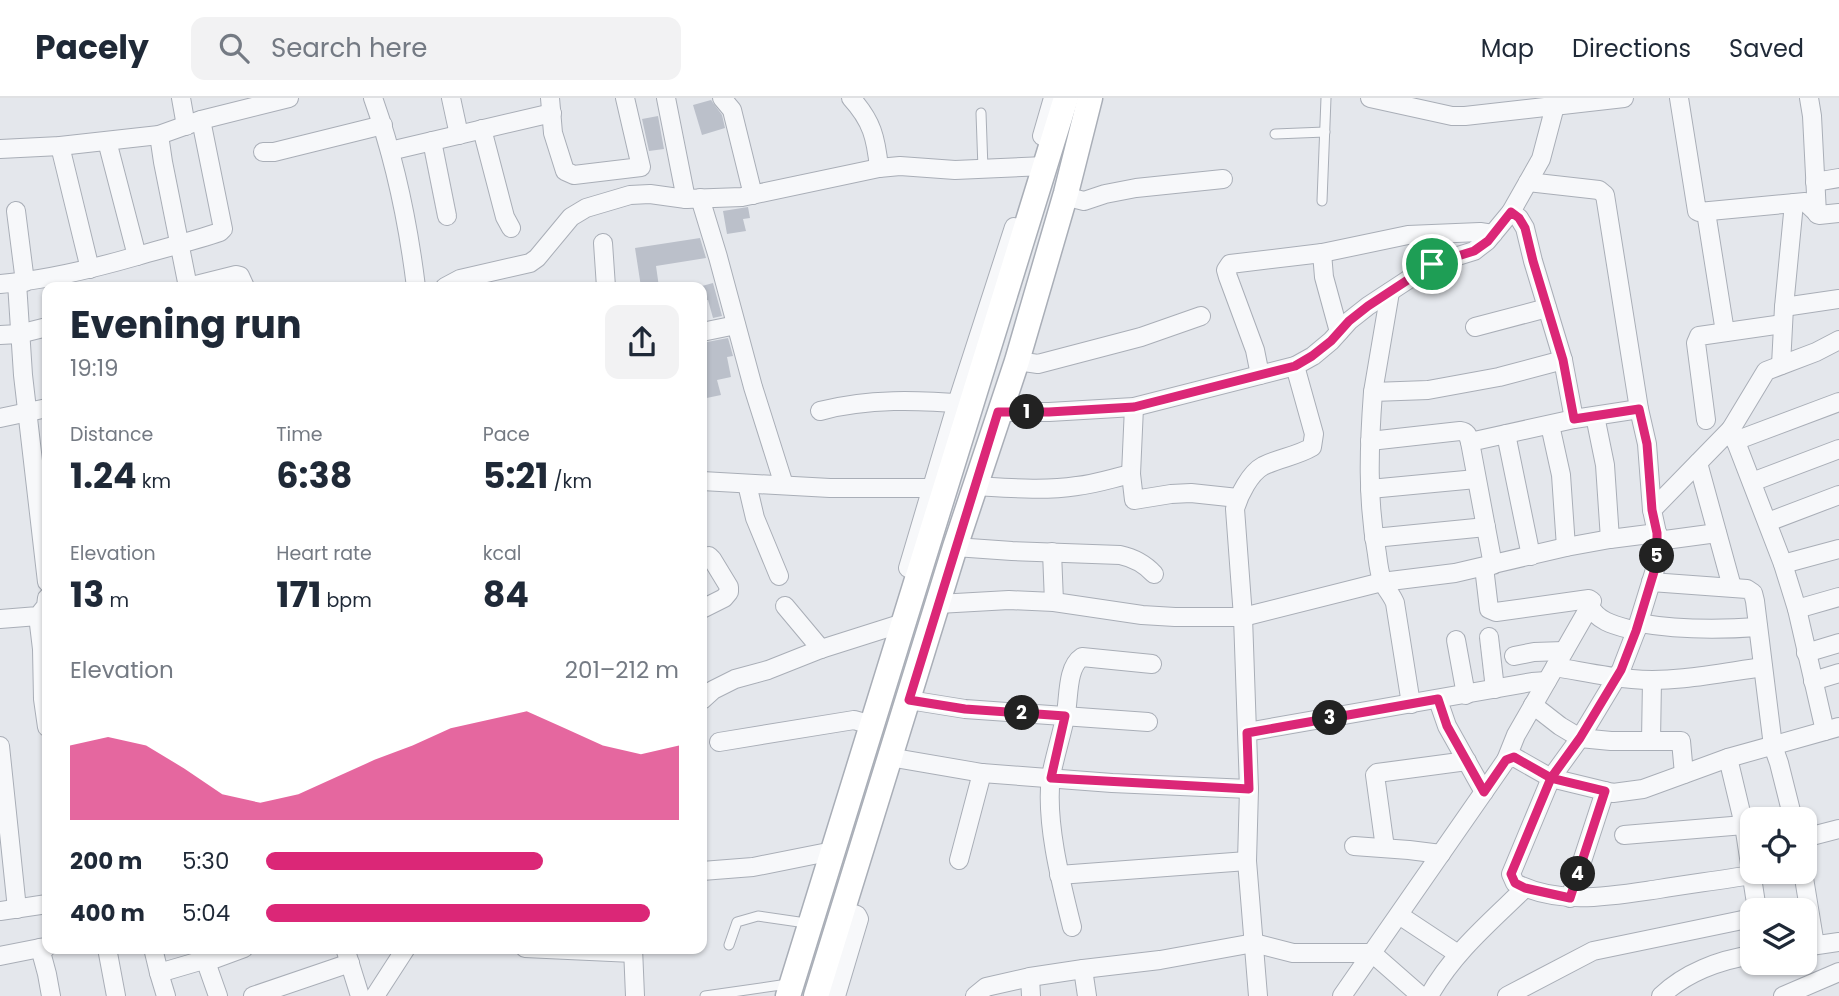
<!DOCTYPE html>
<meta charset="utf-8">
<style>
body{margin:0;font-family:Poppins,sans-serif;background:#f2f2f3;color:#1f2937;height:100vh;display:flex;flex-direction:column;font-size:26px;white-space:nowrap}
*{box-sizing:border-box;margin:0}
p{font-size:23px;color:#747a83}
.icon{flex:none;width:38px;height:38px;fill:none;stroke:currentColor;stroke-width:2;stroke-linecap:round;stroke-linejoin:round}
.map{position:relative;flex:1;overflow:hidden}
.side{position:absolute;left:42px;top:184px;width:665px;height:672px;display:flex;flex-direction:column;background:#fff;border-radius:14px;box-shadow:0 2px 5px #0004}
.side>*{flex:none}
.fabs{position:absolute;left:1740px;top:709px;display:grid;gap:14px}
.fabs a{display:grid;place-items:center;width:77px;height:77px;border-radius:14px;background:#fff;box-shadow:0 2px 5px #0004;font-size:35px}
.pin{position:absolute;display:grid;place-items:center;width:60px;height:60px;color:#fff;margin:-30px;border:4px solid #fff;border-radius:50%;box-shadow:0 2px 7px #0007}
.km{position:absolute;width:35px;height:35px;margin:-18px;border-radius:50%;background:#222;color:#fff;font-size:19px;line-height:35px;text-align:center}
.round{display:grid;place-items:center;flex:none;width:74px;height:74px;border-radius:14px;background:#f2f2f3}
.head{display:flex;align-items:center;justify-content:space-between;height:119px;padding:0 28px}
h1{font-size:38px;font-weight:700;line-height:52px}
.metrics{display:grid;grid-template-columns:repeat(3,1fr);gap:10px;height:119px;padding:7px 28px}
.metrics div{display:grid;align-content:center}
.metrics b{font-size:35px;font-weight:700}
.metrics small{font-size:19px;font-weight:400}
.metrics p{font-size:19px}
.chart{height:196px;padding:14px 28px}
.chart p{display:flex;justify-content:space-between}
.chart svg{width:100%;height:126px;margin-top:7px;fill:#db2777;opacity:.7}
ul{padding:0 28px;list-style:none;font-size:23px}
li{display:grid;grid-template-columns:112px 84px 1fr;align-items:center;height:52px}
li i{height:18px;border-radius:9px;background:#db2777}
header{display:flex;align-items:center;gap:42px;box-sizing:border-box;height:98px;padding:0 35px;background:#fff;border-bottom:2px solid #e0e1e3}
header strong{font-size:33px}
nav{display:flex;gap:38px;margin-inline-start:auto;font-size:24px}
.search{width:490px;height:63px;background:#f2f2f3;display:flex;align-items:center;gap:18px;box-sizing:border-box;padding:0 24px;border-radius:14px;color:#747a83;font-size:26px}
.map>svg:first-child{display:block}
.building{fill:#bbc0ca}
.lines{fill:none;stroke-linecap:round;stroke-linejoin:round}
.lane-casing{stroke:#a9aeb7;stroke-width:11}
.street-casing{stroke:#a9aeb7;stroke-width:20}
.secondary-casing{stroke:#a9aeb7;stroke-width:27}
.lane{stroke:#f7f8fa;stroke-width:9}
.street{stroke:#f7f8fa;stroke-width:18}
.secondary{stroke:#fff;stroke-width:24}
.route-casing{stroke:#fff;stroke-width:14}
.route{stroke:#db2777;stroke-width:9}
</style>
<header>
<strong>Pacely</strong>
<div class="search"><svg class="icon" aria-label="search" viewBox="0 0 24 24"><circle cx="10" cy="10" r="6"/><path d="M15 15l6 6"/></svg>Search here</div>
<nav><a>Map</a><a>Directions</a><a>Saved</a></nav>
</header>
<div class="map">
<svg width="1839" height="898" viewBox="0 0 1839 898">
<rect width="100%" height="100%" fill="#e4e7ec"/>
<!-- building -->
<g class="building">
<path d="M 711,2 L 722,17 L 725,30 L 702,37 L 693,7 Z"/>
<path d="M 658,18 L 664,51 L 649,53 L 642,21 Z"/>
<path d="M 748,109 L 750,120 L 743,121 L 746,133 L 727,136 L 723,113 Z"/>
<path d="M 700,140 L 706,160 L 656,168 L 659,189 L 641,189 L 635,150 Z"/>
<path d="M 713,185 L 722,218 L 713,220 L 708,202 L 702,203 L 702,188 Z"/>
<path d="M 728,240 L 733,258 L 727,259 L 731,279 L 717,282 L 721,297 L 702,301 L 702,245 Z"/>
</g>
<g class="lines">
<!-- lane casing -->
<g class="lane-casing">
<g id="lane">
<path d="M 981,15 L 983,71"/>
<path d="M 1275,36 L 1325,34"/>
<path d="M 1322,103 L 1326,0"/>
<path d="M 729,847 L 737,824 L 758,818 L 799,824"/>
<path d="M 705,898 L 781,887"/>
</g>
</g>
<!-- street casing -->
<g class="street-casing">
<g id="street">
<path d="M 181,0 L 186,28"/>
<path d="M 373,0 C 395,61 408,124 416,189"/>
<path d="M 451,0 L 459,37"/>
<path d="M 550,0 L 553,35 L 565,73 L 574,77 L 641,69 L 625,0"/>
<path d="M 666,0 L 686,101"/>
<path d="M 722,0 L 732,12 L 753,97"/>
<path d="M 851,0 C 872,23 876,40 879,70"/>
<path d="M 1370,0 L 1452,18 L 1465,18 L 1624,0"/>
<path d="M 1679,0 L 1697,113 L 1699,114 L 1805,104 L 1819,117 L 1839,115"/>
<path d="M 1809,0 L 1812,18 L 1817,116"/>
<path d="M 482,31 L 505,119 L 511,130"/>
<path d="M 159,37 L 163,64 L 188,189"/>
<path d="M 1042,38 L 1053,0"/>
<path d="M 107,43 L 137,158"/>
<path d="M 432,43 L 447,118"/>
<path d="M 60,48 L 90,171"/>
<path d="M 0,51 L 60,48 L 159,37 L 201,22 L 289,0"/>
<path d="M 390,53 L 552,15"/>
<path d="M 263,54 L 274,54 L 383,27"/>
<path d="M 1528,84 L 1599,92 L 1605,97 L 1639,311 L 1647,346 L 1652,412"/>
<path d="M 1815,84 L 1839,80"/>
<path d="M 1066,95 L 1072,100 L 1084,103 L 1105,96 L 1136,90 L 1223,81"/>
<path d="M 700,100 L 718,159 L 753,289 L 784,387"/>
<path d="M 16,113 L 25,184"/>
<path d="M 1511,114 L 1519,120 L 1525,130 L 1533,163 L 1563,262 L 1574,321 L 1639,311"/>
<path d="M 1706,114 L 1725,234"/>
<path d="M 603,145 L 606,189"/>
<path d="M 1322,155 L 1324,179 L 1339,234"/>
<path d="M 17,185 L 23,277 L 47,484"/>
<path d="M 0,186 C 47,182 92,171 137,158 C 165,150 193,143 220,134 L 223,131 L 201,22"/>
<path d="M 188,189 L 236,177 L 240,178 L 245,189"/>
<path d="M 445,189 L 460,181 L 530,165 L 537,160 L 571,119 L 586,110 L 630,97 L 650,96 L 686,101 L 742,99 L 879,70 L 900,68 L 955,72 L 1045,68"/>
<path d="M 1784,209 L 1839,201"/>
<path d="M 1475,229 L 1547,210"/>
<path d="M 702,234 L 736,227"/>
<path d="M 0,237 L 19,236 L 47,229"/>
<path d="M 1017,263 L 1038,266 L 1141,239 L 1201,218"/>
<path d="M 1781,267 L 1784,209 L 1794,105"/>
<path d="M 1260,277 L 1255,252 L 1228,179 L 1226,172 L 1230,166 L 1322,155 L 1408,137 L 1480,134 L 1493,136"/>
<path d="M 1373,294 L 1390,194"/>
<path d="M 1134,309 L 1131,376 L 1134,402 L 1171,396 L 1191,395 L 1238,400"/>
<path d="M 820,313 C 868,300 919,302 968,306"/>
<path d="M 998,314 L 1049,314 L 1134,309 L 1295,268 L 1313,258 L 1331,243 L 1349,223 L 1368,208 L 1432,166 L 1474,153 L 1487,143 L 1511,114 L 1541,61 L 1555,8"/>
<path d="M 1595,318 L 1605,367 L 1610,441"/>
<path d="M 0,320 L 47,310"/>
<path d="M 1706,322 L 1696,245 L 1699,238 L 1783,226"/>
<path d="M 1550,327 L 1561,377 L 1566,449"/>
<path d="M 1506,336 L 1531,458"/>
<path d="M 1370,343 L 1460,333 C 1467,334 1468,337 1470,344"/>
<path d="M 1735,343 L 1839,304"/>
<path d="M 1698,365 L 1732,489"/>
<path d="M 702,383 L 830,390 L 943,390"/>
<path d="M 1752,384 L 1839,351"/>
<path d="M 747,386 L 755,420 L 779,478"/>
<path d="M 976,388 C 1010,390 1044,393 1077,388 C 1096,386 1113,380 1131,376"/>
<path d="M 1370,391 L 1476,381"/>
<path d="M 1768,424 L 1839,397"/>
<path d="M 1657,435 L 1661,441 L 1665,442 L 1717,435"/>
<path d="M 1374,440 L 1486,429"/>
<path d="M 955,449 L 1012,453 L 1120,457 C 1134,460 1144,465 1154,476"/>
<path d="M 1052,454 L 1054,504"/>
<path d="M 702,460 L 709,458 L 712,461 L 729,489 L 729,494 L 724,500 L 702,511"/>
<path d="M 1783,466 L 1839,451"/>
<path d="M 1493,467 L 1470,344 L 1574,321"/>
<path d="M 1484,469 L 1489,511 L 1496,514 L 1589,501 L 1592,503 L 1590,508 C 1598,525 1619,528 1636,533"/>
<path d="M 908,470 L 957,305 L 1014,129"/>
<path d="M 1651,484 L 1747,491 L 1753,495 L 1755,503 L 1773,648 L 1779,665 L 1793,721"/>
<path d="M 938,506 L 1009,502 L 1054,504 L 1142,517 L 1175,519 L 1243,519 L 1382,484 L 1455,475 L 1566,449 L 1610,441 L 1657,435 L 1652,412 L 1731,331"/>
<path d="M 785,508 L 821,551"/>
<path d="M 1797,511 L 1839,499"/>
<path d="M 38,518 L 42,551 L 43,601 L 47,629"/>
<path d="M 0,521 L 38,518 L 46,508 L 47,500"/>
<path d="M 1639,525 C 1679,532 1718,532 1758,529"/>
<path d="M 1489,539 L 1495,591"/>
<path d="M 1456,542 L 1466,597"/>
<path d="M 1806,555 L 1839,545"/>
<path d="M 1514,558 L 1534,554 L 1564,553"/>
<path d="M 1555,569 C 1580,573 1606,579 1632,581 C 1675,585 1720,575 1763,569"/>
<path d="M 1813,583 L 1839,575"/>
<path d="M 702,602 L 713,592 L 735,581 L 768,572 L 821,551 L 903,525"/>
<path d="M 909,602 L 965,611 L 1148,624"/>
<path d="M 1438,602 L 1447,628 L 1484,694"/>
<path d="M 1411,606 L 1395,505 C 1392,497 1385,490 1382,482 C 1379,474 1378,464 1377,456 C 1367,402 1369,348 1373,294 L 1428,292 L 1499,279 L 1563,262"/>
<path d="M 1533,607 L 1560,628 L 1580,640 L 1611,643 L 1681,643 L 1684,676"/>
<path d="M 1825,633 L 1797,511 L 1783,466 L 1731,331 L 1766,273 L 1816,254 L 1839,242"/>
<path d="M 1247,634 L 1532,584 L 1547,583"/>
<path d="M 1651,643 L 1652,582"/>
<path d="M 719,644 L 854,622 L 872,627"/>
<path d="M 0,648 L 17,811"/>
<path d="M 889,659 L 982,675 L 1112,685 L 1249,691"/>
<path d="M 1728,660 L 1744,727 L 1757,812"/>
<path d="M 1506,662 L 1516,637 L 1590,508"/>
<path d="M 1624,737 L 1744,727"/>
<path d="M 1804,740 L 1839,731"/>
<path d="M 1354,748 L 1409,752 L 1441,756"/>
<path d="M 1385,750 L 1375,677 L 1377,675 L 1467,663"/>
<path d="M 959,762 L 982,675"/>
<path d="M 702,773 L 753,769 L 833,753"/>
<path d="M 1803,774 L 1815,847"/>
<path d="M 1059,777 L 1247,763"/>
<path d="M 1751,777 C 1721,782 1690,786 1659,791 C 1611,798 1560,808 1515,785 L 1511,776 L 1551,680 L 1613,695 L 1643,691 L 1728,660 L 1839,629"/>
<path d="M 1570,800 L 1605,693"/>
<path d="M 0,813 L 47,806"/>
<path d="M 1399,817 L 1458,856"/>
<path d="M 1072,829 C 1061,785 1045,723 1051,678 C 1055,657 1062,636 1066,615 C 1069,598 1067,569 1082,559 L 1152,566"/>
<path d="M 47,849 L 40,850 L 47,876 L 51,898"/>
<path d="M 1804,849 L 1839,844"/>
<path d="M 107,850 L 116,898"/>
<path d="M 153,850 L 159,875 L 200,863 L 206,864 L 218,898"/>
<path d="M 345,850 L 360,898"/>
<path d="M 525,850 L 633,855"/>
<path d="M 633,850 L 635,898"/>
<path d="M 0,858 L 40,850"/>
<path d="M 206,864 L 244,850"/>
<path d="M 1083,871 L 1087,898"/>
<path d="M 159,875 L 166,898"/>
<path d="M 1030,879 L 1031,898"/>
<path d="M 253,898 L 350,865"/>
<path d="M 375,898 L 406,850"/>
<path d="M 836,898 L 859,821 L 857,817 L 842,812"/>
<path d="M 975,898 L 986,889 L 1030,879 L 1083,871 L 1160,862 L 1254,845 L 1293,855 L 1372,855 L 1421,898"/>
<path d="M 1258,898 L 1247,763 L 1249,691 L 1247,634 L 1243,519 L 1235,411 C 1239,397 1250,375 1263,368 C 1279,360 1297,358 1312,349 L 1314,336 L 1295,268"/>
<path d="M 1342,898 L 1506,662 L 1514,659 L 1551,680 L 1580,640 L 1621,572 L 1636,533 L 1657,465 L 1657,435"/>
<path d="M 1429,898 C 1453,855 1490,824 1525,790"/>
<path d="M 1507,898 L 1593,853 L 1752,820"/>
<path d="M 1661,898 C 1685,875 1719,862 1752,857"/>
<path d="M 1783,898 L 1839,874"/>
</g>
</g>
<!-- secondary casing -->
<g class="secondary-casing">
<g id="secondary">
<path d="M 788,898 L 1066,0"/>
<path d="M 816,898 L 955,449 L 1017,263 L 1066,95 L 1090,0"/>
</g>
</g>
<!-- lane -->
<use href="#lane" class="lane"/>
<!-- street -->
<use href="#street" class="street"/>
<!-- secondary -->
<use href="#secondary" class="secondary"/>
</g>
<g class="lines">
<!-- route casing -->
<g class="route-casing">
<path id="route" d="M 1432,166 L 1368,208 L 1349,223 L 1331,243 L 1312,258 L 1295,268 L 1134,309 L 1049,314 L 998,314 L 909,602 L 965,611 L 1065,618 L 1051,680 L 1249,691 L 1247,635 L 1438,601 L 1447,628 L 1484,694 L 1506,662 L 1514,659 L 1551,680 L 1605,693 L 1570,800 L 1525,790 L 1515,785 L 1511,776 L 1551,680 L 1580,640 L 1621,572 L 1636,533 L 1657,464 L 1657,435 L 1652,412 L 1647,346 L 1639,311 L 1574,321 L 1563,262 L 1533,163 L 1525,130 L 1519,120 L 1511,114 L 1488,143 L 1474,153 L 1432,166"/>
</g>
<!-- route -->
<use href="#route" class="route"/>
</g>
</svg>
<div class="fabs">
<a><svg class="icon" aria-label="locate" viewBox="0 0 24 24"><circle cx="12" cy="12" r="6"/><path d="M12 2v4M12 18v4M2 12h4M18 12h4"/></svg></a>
<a><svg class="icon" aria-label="layers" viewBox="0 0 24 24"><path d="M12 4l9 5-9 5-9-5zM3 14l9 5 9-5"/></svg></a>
</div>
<div class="pin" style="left:1432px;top:166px;background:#1e9e55"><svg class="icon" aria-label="arrive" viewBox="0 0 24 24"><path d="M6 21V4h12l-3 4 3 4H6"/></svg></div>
<b class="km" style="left:1027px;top:314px">1</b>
<b class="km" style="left:1022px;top:615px">2</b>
<b class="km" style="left:1330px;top:620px">3</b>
<b class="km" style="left:1578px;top:776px">4</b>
<b class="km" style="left:1657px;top:458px">5</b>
<section class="side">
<div class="head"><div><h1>Evening run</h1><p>19:19</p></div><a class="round"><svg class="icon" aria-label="share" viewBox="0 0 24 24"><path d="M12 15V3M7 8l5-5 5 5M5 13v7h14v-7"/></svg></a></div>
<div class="metrics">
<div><p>Distance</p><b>1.24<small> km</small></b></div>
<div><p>Time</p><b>6:38</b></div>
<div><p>Pace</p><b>5:21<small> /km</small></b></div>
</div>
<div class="metrics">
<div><p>Elevation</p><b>13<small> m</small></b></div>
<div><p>Heart rate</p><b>171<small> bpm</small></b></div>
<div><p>kcal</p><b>84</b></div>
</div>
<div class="chart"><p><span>Elevation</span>201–212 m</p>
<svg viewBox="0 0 160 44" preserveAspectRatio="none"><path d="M0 44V18L10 15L20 18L30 26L40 35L50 38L60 35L70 29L80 23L90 18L100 12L110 9L120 6L130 12L140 18L150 21L160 18V44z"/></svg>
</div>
<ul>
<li><b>200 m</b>5:30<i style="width:67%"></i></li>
<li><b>400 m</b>5:04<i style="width:93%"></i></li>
</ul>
</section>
</div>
